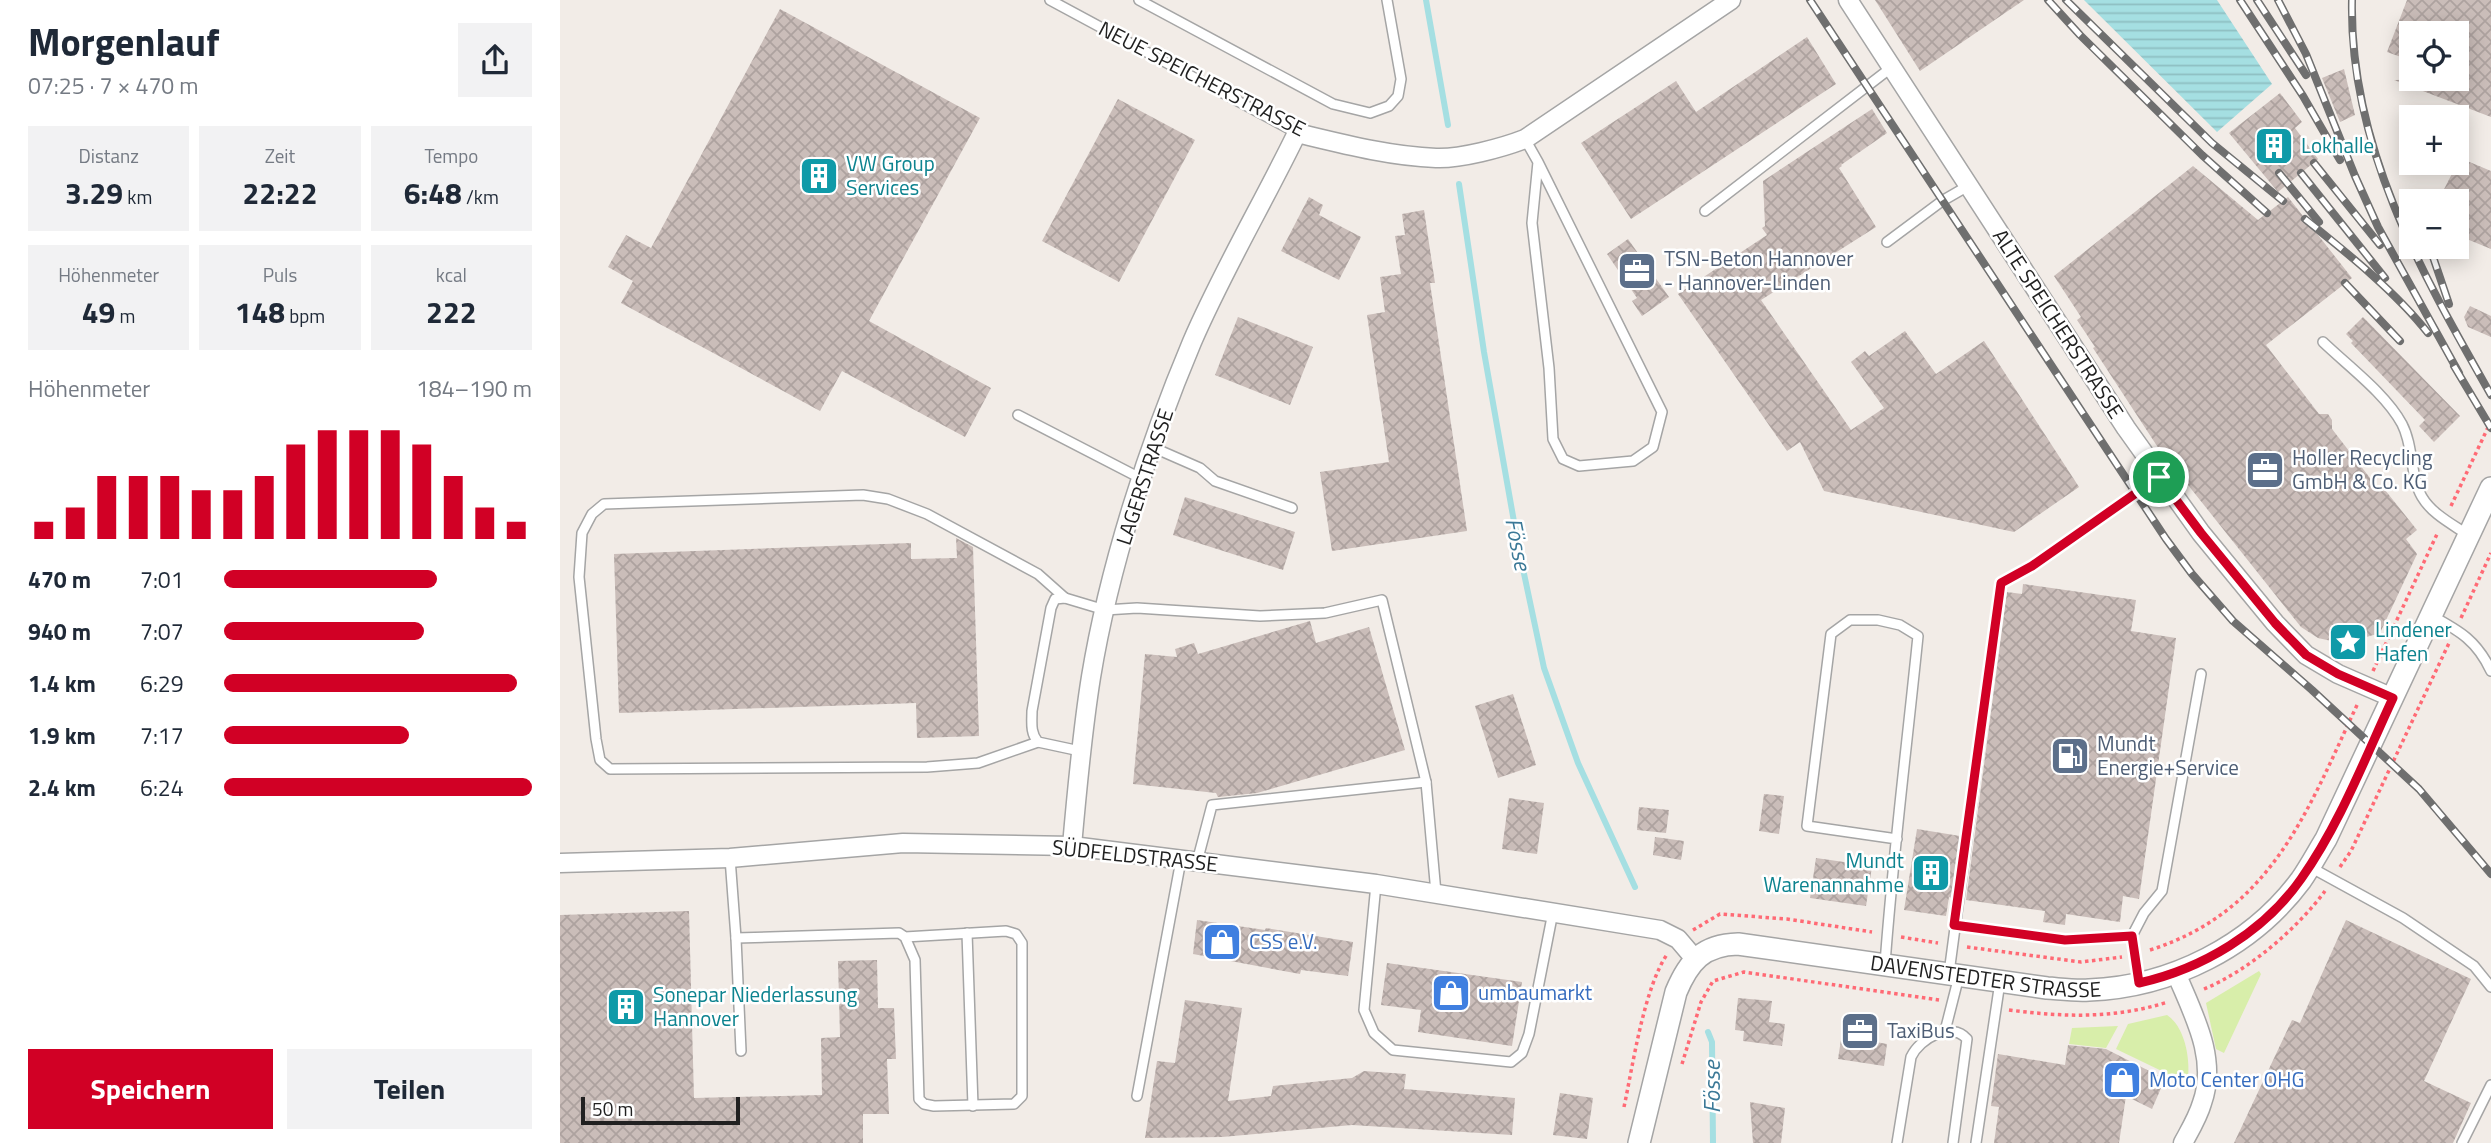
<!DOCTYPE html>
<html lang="de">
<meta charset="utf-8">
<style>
body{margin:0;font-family:"Titillium Web",sans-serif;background:#f2f2f3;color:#1f2937;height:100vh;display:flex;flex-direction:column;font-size:26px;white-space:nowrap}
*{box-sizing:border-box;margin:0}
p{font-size:23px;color:#747a83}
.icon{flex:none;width:38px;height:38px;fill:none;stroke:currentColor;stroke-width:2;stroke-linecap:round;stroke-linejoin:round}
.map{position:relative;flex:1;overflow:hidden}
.details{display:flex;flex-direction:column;background:#fff;width:560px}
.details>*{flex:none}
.tools{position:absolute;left:1839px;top:21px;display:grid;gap:14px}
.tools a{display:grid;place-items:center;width:70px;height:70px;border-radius:0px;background:#fff;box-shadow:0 4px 18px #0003;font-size:35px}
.scale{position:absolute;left:21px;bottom:18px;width:159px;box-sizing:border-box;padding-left:7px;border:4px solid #212121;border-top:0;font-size:19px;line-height:24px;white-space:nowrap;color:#212121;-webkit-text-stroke:5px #fff;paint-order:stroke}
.pin{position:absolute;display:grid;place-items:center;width:60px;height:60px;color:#fff;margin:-30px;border:4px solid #fff;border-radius:50%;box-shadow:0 2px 7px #0007}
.round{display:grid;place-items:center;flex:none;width:74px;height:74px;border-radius:0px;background:#f2f2f3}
.headline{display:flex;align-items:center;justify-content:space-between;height:119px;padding:0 28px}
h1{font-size:38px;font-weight:700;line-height:52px}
.figures{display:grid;grid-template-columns:repeat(3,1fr);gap:10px;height:119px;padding:7px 28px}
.figures div{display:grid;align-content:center;border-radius:0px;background:#f2f2f3;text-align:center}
.figures b{font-size:30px;font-weight:700}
.figures small{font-size:19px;font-weight:400}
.figures p{font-size:19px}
.chart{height:196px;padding:14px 28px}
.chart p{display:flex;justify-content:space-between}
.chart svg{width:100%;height:126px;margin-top:7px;stroke:#d10025;stroke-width:6}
.cta{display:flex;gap:14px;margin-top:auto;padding:14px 28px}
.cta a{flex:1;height:80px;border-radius:0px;background:#d10025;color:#fff;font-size:28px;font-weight:700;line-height:80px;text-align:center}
.cta a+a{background:#f2f2f3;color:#1f2937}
ul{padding:0 28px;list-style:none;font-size:23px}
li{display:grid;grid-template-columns:112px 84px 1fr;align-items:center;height:52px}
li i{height:18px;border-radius:9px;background:#d10025}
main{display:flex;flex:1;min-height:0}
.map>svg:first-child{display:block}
.grass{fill:#d8eeaa}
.water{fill:url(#water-rules)}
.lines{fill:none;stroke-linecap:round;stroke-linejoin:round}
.stream{stroke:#a5dfe2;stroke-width:6}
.building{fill:url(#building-cross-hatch)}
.service-casing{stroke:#a5a5a5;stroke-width:12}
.minor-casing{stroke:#a5a5a5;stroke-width:21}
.tertiary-casing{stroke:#a5a5a5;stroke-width:24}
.path{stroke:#ff6a75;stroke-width:3.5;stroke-dasharray:3.5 3.5;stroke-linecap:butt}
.service{stroke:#fff;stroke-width:9}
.minor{stroke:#fff;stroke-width:18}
.tertiary{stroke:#fff;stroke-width:21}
.rail-casing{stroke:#6f6f6f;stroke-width:8}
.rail{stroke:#fff;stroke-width:5;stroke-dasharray:16;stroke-linecap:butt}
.route-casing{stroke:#fff;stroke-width:14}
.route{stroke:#d10025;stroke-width:9}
.labels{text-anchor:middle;stroke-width:5;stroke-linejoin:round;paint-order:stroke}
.street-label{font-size:21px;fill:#212121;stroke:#fff}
.culture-label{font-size:21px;fill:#0d838f;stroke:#fff;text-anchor:start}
.service-label{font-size:21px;fill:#4e5e75;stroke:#fff;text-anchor:start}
.shop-label{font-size:21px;fill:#366cbe;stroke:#fff;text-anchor:start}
.water-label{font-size:23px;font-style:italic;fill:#3b7997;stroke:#fff}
</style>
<main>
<section class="details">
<div class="headline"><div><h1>Morgenlauf</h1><p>07:25 · 7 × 470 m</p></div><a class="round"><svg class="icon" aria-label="share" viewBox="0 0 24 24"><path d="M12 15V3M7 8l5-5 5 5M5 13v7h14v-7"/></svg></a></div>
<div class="figures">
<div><p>Distanz</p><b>3.29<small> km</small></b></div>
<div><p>Zeit</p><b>22:22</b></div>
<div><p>Tempo</p><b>6:48<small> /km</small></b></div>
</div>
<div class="figures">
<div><p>Höhenmeter</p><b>49<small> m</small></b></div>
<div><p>Puls</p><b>148<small> bpm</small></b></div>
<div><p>kcal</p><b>222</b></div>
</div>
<div class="chart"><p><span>Höhenmeter</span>184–190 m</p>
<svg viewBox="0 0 160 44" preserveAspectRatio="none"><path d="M5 44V38M15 44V33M25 44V22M35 44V22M45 44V22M55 44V27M65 44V27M75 44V22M85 44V11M95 44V6M105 44V6M115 44V6M125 44V11M135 44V22M145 44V33M155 44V38"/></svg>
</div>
<ul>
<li><b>470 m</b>7:01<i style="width:69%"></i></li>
<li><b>940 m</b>7:07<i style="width:65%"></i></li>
<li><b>1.4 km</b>6:29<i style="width:95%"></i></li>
<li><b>1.9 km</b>7:17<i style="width:60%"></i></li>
<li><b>2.4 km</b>6:24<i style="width:100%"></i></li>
</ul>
<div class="cta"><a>Speichern</a><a>Teilen</a></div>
</section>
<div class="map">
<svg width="1931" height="1143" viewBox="0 0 1931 1143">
<defs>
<pattern id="water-rules" width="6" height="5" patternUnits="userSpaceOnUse" patternTransform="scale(1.75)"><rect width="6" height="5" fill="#a5dfe2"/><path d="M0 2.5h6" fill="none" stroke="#8ebfc2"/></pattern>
<pattern id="building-cross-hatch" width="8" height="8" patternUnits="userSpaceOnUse" patternTransform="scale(1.75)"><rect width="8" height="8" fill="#cabdb9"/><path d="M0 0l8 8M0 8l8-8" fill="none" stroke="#ada29f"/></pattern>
</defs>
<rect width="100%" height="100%" fill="#f2ece7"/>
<!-- grass -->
<g class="grass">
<path d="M 1699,971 L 1701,974 L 1664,1053 L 1656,1049 L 1646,1003 Z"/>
<path d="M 1607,1015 C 1625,1027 1630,1058 1628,1078 L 1610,1075 L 1556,1049 L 1568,1024 Z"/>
<path d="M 1558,1026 L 1546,1048 L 1509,1044 L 1512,1028 Z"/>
</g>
<!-- water -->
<path class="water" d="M 1524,0 L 1657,0 L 1712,84 L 1657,132 Z"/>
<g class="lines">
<!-- stream -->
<g class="stream">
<path d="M 866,0 L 888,125"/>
<path d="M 899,184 L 924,352 L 959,550 L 984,668 L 1018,763 L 1075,887"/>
<path d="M 1148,1032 L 1152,1042 L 1153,1143"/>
</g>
</g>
<!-- building -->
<g class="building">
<path d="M 1315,0 L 1464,0 L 1360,71 Z"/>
<path d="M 1847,0 L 1931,0 L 1931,117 L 1834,80 L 1897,79 L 1897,33 L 1852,33 L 1852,61 L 1827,52 Z"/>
<path d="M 220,9 L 420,118 L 309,321 L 431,388 L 405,437 L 282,371 L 260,411 L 61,303 L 73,281 L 48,267 L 66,235 L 91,248 Z"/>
<path d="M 1247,37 L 1276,84 L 1071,219 L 1021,143 L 1116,81 L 1136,112 Z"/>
<path d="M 1784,69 L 1795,115 L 1780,122 L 1762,78 Z"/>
<path d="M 1720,93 L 1742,122 L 1735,128 L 1758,159 L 1718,192 L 1669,133 Z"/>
<path d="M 558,99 L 635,140 L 559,282 L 482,241 Z"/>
<path d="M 1312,109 L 1327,133 L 1281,165 L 1282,166 L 1279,168 L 1316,227 L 1201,300 L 1291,430 L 1324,408 L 1291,362 L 1305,351 L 1309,356 L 1345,331 L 1376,374 L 1424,341 L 1519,487 L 1454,532 L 1264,491 L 1240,442 L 1227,451 L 1118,294 L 1207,235 L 1202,228 L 1205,226 L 1203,181 Z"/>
<path d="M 1900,158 L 1931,171 L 1931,249 L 1897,235 L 1897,201 L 1878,201 Z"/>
<path d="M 1633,166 L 1698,220 L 1728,197 L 1792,278 L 1706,345 L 1759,414 L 1768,414 L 1772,420 L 1772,429 L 1817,487 L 1821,485 L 1857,530 L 1846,539 L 1857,554 L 1820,633 L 1793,641 L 1776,642 L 1758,638 L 1741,627 L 1597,446 L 1533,348 L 1535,347 L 1517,320 L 1521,317 L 1494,276 Z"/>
<path d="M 749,197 L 763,205 L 759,215 L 801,237 L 779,280 L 721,251 Z"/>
<path d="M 864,210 L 875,283 L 870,283 L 907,531 L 772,551 L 760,472 L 829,462 L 807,315 L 825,312 L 820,277 L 841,274 L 835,236 L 845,235 L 842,214 Z"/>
<path d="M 1068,239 L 1109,297 L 1082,316 L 1072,301 L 1077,298 L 1047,254 Z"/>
<path d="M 1910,306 L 1931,316 L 1931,337 L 1908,327 L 1904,317 Z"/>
<path d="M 678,317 L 753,347 L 730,405 L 655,375 Z"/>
<path d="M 1803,317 L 1900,416 L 1874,442 L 1859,426 L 1865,420 L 1791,343 L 1793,341 L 1786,334 Z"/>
<path d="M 625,497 L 735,532 L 723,570 L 613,535 Z"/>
<path d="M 396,538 L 413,547 L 419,736 L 357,738 L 356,703 L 59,713 L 54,554 L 351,543 L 351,559 L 397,558 Z"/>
<path d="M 1463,584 L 1576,600 L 1571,631 L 1616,638 L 1579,899 L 1563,896 L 1560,922 L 1506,914 L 1505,925 L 1483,922 L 1485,911 L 1406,900 L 1447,592 L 1462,594 Z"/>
<path d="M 750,621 L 756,643 L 809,627 L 845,750 L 697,793 L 658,797 L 656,793 L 573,784 L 585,654 L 617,657 L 615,649 L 634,643 L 638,654 Z"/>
<path d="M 953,694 L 976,765 L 938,778 L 915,706 Z"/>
<path d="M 1204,794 L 1224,796 L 1219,834 L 1199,831 Z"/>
<path d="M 949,798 L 984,803 L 977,854 L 942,849 Z"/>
<path d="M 1079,807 L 1109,810 L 1106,833 L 1077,830 Z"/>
<path d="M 1357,829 L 1400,836 L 1392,898 L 1389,897 L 1386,916 L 1344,910 Z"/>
<path d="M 1095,837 L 1124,841 L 1121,860 L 1093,855 Z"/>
<path d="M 1256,858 L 1312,866 L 1306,906 L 1250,898 Z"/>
<path d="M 129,911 L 134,1098 L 262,1095 L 261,1038 L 280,1037 L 278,961 L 317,960 L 318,1008 L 334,1008 L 336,1059 L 327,1059 L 329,1114 L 303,1114 L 303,1143 L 0,1143 L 0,915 Z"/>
<path d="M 637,920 L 705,930 L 706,928 L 793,942 L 788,976 L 741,970 L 740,974 L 633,954 Z"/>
<path d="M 1786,920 L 1911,979 L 1864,1081 L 1911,1103 L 1893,1143 L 1674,1143 L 1732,1020 L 1740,1023 Z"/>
<path d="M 827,963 L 962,982 L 952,1046 L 858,1032 L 861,1010 L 821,1005 Z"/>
<path d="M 1178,998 L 1212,1001 L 1209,1022 L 1225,1024 L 1222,1046 L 1183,1041 L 1184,1031 L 1175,1030 Z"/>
<path d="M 625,1000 L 682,1008 L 668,1101 L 711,1096 L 713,1086 L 792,1078 L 804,1071 L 846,1074 L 844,1089 L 955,1098 L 952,1135 L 792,1125 L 662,1137 L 585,1138 L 597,1061 L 615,1063 Z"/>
<path d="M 1285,1014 L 1319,1019 L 1316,1042 L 1327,1044 L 1324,1066 L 1278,1059 Z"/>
<path d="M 1508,1045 L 1546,1049 L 1605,1079 L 1592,1109 L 1566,1096 L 1559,1143 L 1434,1143 L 1439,1107 L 1431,1106 L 1438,1054 L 1505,1065 Z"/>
<path d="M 1000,1093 L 1033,1098 L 1027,1139 L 993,1135 Z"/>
<path d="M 1190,1102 L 1225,1108 L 1221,1143 L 1193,1143 Z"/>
</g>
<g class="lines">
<!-- service casing -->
<g class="service-casing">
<g id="service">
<path d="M 490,0 L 737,133"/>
<path d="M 579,0 L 773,104 L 810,113 L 829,106 L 838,96 L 841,79 L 827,0"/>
<path d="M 965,139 L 978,162 L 1102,412 L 1093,447 L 1073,461 L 1019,466 L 1003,459 L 993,439 L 989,368 L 972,223 L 978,162"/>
<path d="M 1145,211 L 1332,67"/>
<path d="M 1327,242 L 1382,201 L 1408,186"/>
<path d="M 1763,342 C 1788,366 1826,394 1842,424 C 1854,447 1850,477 1862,497 C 1872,514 1892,524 1908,535"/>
<path d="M 458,415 L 582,479"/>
<path d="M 592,447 L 640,468 L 655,481 L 732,508"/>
<path d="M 1872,616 C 1900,631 1917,641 1931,671"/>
<path d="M 478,742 L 418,763 L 367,767 L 50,769 L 40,760 L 36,739 L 19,577 L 22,533 L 32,514 L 44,504 L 303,495 L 328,499 L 367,514 L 478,574 L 505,598"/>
<path d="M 520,751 L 478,742 C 470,733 472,722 472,711 L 491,608 L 495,599 L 505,598 L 545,610 L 577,608 L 700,616 L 765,613 L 822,600 L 866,782"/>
<path d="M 170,858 L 176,938 L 339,933 L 345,937 L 355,960 L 359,1099 L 364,1104 L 374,1106 L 454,1104 L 462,1096 L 462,943 L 456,934 L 446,931 L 345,937"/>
<path d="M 637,862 L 652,805 L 866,782 L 876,893"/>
<path d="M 1750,867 L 1843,918 L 1914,966 L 1931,987"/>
<path d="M 816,884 L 804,1010 L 814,1033 L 833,1050 L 951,1062 L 962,1053 L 969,1034 L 993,912"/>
<path d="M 1394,925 L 1505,940 L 1572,936"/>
<path d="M 407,933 L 413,1106"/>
<path d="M 176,938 L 181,1051"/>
<path d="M 1325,964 C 1333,854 1347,745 1358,636 L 1340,625 L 1318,620 L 1290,620 L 1271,634 L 1247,826 L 1337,839"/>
<path d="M 1389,973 L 1441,583 L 1472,566 L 1599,477"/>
<path d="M 1579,982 L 1572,936 L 1584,913 L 1602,891 L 1641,674"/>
<path d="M 1385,1031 L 1399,976"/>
<path d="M 577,1096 L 621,860"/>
<path d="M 1337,1143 L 1351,1057 C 1360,1038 1391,1021 1407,1039 L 1393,1143"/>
<path d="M 1416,1143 L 1440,982"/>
<path d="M 1902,1143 L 1931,1085"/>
</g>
</g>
<!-- minor casing -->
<g class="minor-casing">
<g id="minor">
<path d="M 1288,0 L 1566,428 L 1641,533 L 1715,623 L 1746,655 L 1778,674 L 1833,698"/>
<path d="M 512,846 C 517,789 522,733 531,677 C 549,567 589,444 632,342 C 663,270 703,203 737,133 C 783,144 829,156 876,158 C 900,159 942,148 965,139 L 1171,0"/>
<path d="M 0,863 L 170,858 L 343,843 L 512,846 L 816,884 L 1100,930 L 1118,939 L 1135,959"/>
<path d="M 1616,973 C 1633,1014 1658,1058 1642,1103 C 1638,1117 1630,1130 1623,1143"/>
</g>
</g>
<!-- tertiary casing -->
<g class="tertiary-casing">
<g id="tertiary">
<path id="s1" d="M 1079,1143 L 1116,992 C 1129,961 1143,945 1178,944 L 1487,988 C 1501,989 1515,991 1529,990 C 1611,987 1692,946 1741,880 C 1750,867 1758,852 1766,839 L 1931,488"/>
</g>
</g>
<!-- path -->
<g class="path">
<path d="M 1891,506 L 1931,421"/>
<path d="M 1901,618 L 1931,553"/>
<path d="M 1813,671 L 1878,532"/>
<path d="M 1780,867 L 1791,851 L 1890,641"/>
<path d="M 1133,930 L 1160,914 L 1227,919 L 1312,932"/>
<path d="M 1341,937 L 1378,943"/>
<path d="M 1407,947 L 1521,962 L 1562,957"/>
<path d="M 1590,950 C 1713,911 1748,809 1798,703"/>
<path d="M 1644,989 C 1688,971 1737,929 1765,891"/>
<path d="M 1449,1010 C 1505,1017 1553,1019 1608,1002"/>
<path d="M 1122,1064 L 1141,1002 L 1153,981 L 1184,972 L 1379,1000"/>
<path d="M 1064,1107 C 1073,1065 1084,987 1108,953"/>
</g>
<!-- service -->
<use href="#service" class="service"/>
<!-- minor -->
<use href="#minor" class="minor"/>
<!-- tertiary -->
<use href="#tertiary" class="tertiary"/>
<!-- rail casing -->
<g class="rail-casing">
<g id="rail">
<path d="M 1250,0 L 1606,539 L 1632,574 L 1673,621 L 1752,690 L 1859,789 L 1931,874"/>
<path d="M 1488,0 L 1520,35 L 1642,155 L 1707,213"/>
<path d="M 1506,0 L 1652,143 L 1723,201"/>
<path d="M 1680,0 L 1743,96 L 1780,160"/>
<path d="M 1697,0 L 1746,75"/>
<path d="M 1718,0 L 1746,54 L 1795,176 L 1818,227 L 1899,373"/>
<path d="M 1792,0 C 1789,146 1861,272 1931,395"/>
<path d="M 1754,163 L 1820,245"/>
<path d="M 1719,173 L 1759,222"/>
<path d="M 1741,173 L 1825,278"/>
<path d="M 1745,219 C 1786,252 1836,292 1868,333"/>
<path d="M 1872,254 L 1889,304"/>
<path d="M 1785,283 L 1840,341"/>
<path d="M 1894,366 L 1931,428"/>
</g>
</g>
<!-- rail -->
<use href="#rail" class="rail"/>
</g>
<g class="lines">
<!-- route casing -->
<g class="route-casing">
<path id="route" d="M 1599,477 L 1641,533 L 1715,623 L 1746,655 L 1778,674 L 1833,698 C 1805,758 1780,824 1741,879 C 1704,932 1642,969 1579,983 L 1572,936 L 1505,940 L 1394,925 L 1441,583 L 1472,566 Z"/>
</g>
<!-- route -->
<use href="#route" class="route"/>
</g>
<!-- icons -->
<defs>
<g id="building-square" transform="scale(2.0125)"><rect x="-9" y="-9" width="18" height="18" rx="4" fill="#0f9aa8" stroke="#fff"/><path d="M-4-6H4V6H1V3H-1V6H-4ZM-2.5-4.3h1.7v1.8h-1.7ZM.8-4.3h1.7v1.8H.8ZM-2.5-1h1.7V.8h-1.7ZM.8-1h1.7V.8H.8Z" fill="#fff"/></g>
<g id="office-square" transform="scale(2.0125)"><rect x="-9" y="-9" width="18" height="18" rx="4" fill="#5c6f8a" stroke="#fff"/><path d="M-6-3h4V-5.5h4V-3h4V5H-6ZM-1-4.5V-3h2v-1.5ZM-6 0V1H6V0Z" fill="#fff"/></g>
<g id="sight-square" transform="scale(2.0125)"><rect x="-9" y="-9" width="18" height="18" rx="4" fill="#0f9aa8" stroke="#fff"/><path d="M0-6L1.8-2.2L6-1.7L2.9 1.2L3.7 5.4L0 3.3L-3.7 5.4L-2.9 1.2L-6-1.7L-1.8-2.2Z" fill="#fff"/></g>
<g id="fuel-square" transform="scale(2.0125)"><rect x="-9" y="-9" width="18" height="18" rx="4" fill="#5c6f8a" stroke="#fff"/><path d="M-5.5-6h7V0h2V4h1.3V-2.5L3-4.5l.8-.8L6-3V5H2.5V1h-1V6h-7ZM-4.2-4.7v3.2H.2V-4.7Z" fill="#fff"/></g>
<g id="shop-square" transform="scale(2.0125)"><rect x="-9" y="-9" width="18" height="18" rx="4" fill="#3f7fe0" stroke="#fff"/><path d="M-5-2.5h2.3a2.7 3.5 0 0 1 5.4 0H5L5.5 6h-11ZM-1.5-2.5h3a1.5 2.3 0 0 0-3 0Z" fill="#fff"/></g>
</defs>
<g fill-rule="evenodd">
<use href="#building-square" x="1714" y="146"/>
<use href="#building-square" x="259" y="176"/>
<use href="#office-square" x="1077" y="271"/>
<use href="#office-square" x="1705" y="470"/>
<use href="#sight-square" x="1788" y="642"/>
<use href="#fuel-square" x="1510" y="756"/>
<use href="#building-square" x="1371" y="873"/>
<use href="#shop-square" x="662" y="942"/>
<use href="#shop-square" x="891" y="993"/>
<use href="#building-square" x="66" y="1007"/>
<use href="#office-square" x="1300" y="1031"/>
<use href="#shop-square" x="1562" y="1080"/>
</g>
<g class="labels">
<!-- street labels -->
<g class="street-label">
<text transform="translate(642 79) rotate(27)" y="7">NEUE SPEICHERSTRASSE</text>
<text transform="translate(1498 324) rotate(57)" y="7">ALTE SPEICHERSTRASSE</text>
<text transform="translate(585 477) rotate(-72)" y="7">LAGERSTRASSE</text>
<text transform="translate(575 856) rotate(6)" y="7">SÜDFELDSTRASSE</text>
<text dy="7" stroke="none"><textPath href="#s1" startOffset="490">DAVENSTEDTER STRASSE</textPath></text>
</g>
<!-- culture labels -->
<g class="culture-label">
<text x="1741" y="153">Lokhalle</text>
<text x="286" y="171">VW Group<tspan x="286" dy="24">Services</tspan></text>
<text x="1815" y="637">Lindener<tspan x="1815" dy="24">Hafen</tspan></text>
<text x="1344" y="868" text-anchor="end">Mundt<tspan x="1344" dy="24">Warenannahme</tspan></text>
<text x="93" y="1002">Sonepar Niederlassung<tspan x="93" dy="24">Hannover</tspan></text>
</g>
<!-- service labels -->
<g class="service-label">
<text x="1104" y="266">TSN-Beton Hannover<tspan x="1104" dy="24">- Hannover-Linden</tspan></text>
<text x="1732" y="465">Holler Recycling<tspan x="1732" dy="24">GmbH &amp; Co. KG</tspan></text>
<text x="1537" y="751">Mundt<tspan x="1537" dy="24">Energie+Service</tspan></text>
<text x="1327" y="1038">TaxiBus</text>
</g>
<!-- shop labels -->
<g class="shop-label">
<text x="689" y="949">CSS e.V.</text>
<text x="918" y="1000">umbaumarkt</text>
<text x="1589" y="1087">Moto Center OHG</text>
</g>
<!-- water labels -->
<g class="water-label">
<text transform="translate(958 544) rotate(79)" y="8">Fösse</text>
<text transform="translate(1152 1087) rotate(-90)" y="8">Fösse</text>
</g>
</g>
</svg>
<div class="tools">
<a><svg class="icon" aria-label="locate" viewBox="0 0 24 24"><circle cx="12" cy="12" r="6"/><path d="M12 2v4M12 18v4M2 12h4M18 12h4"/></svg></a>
<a>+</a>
<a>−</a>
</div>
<div class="scale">50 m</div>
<div class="pin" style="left:1599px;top:477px;background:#1e9e55"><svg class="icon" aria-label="arrive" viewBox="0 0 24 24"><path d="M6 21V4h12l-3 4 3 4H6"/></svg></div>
</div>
</main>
